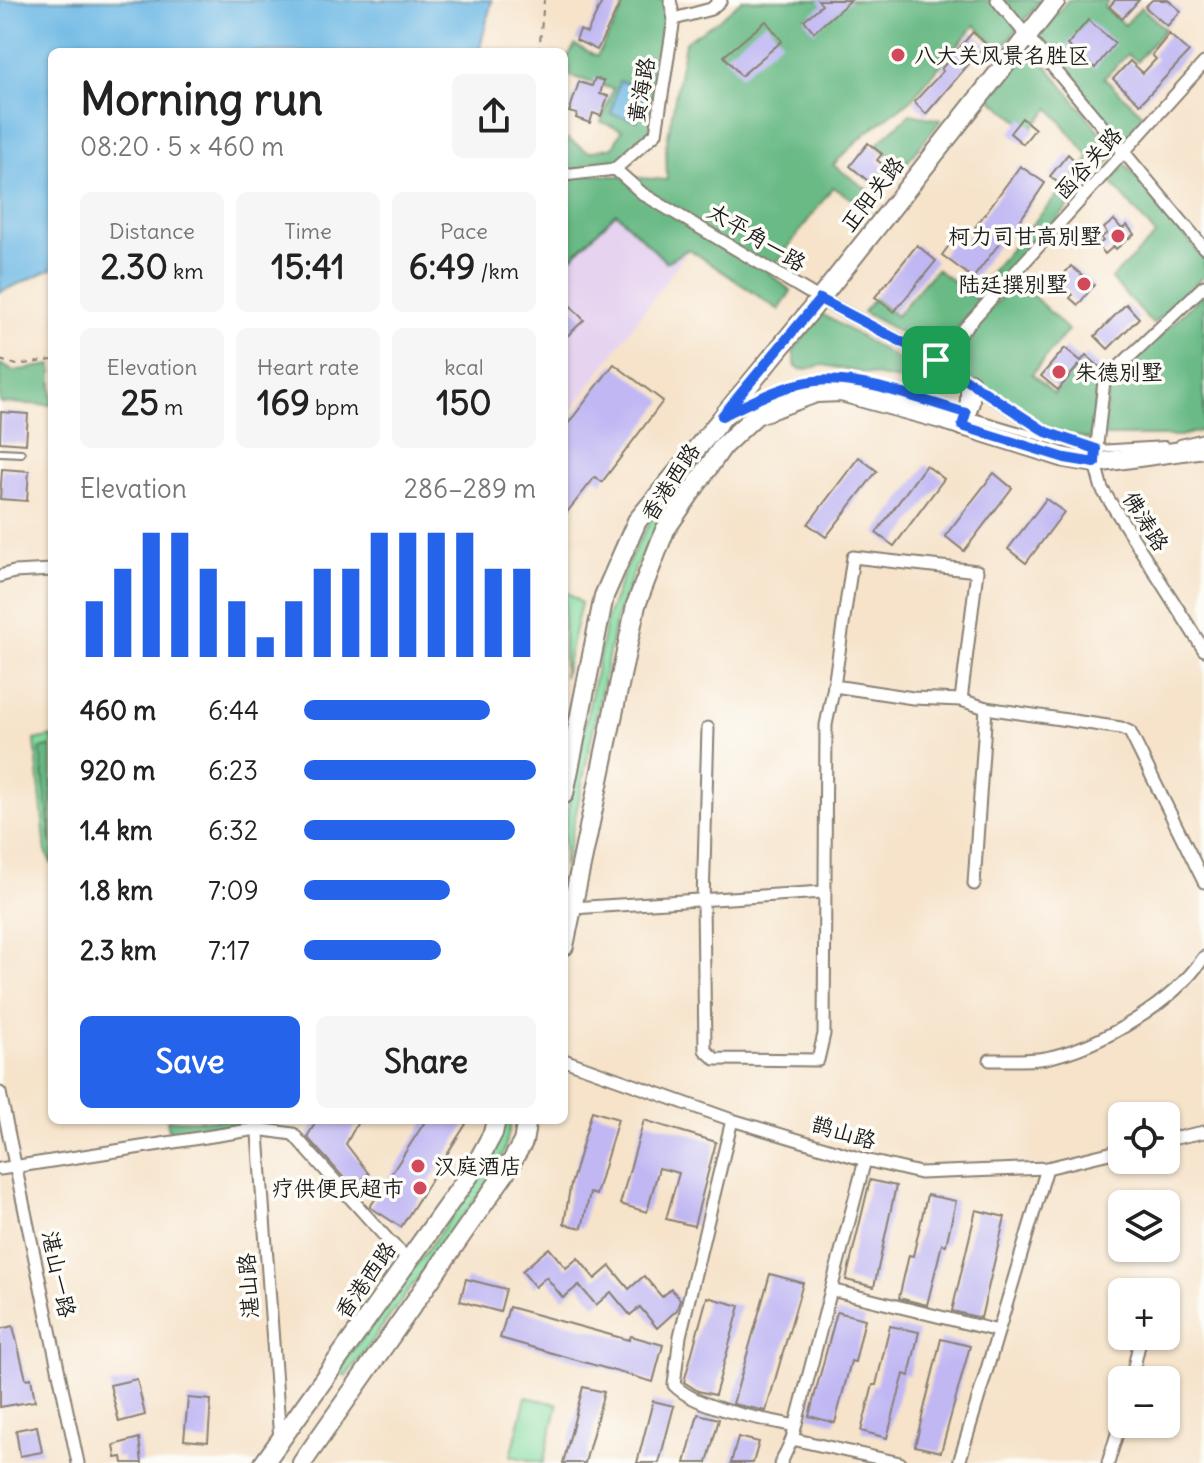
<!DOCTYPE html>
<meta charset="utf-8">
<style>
body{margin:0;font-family:Delius,"LXGW WenKai TC",sans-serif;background:#f6f6f6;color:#222;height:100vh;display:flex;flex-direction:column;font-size:30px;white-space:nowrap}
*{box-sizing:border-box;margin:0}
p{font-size:26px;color:#767676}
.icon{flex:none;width:44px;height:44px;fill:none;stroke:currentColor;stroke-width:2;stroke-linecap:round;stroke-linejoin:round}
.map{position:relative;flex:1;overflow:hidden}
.side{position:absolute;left:48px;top:48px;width:520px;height:1076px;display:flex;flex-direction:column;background:#fff;border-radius:12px;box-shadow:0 2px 6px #0004}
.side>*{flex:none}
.fabs{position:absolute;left:1108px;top:1102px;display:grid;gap:16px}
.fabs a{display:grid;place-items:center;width:72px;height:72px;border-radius:12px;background:#fff;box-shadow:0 2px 6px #0004;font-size:40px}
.pin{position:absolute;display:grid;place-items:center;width:68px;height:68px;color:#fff;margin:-34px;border-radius:16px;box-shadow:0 4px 12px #0006}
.round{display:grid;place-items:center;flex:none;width:84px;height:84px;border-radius:12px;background:#f6f6f6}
.overview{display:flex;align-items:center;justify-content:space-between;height:136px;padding:0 32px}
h1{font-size:44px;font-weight:700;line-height:60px}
.stats{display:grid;grid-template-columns:repeat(3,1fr);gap:12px;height:136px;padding:8px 32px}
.stats div{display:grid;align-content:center;border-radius:12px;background:#f6f6f6;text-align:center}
.stats b{font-size:34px;font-weight:700}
.stats small{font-size:22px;font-weight:400}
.stats p{font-size:22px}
.chart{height:224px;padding:16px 32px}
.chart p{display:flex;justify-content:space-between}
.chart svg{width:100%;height:144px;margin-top:8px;stroke:#2563eb;stroke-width:6}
.button{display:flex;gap:16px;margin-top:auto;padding:16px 32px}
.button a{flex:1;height:92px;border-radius:12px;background:#2563eb;color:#fff;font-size:32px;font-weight:700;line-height:92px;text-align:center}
.button a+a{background:#f6f6f6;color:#222}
ul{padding:0 32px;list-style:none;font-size:26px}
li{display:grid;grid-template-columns:128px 96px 1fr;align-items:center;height:60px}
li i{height:20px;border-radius:10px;background:#2563eb}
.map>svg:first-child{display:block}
.built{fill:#e6d3f0}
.green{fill:#82da9e;stroke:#4f7b5d;stroke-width:2}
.forest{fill:#69ba85;stroke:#426b50;stroke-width:2}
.water{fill:#6bb7e4;stroke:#446a80;stroke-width:2}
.building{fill:#c0b7f3}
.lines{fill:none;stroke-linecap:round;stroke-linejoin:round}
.lane-casing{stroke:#898073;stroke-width:10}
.street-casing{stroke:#898073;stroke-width:15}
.primary-casing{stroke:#898073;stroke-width:22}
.path{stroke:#898073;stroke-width:2;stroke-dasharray:6 6;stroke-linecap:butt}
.lane{stroke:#fff;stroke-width:6}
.street{stroke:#fff;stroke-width:11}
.primary{stroke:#fff;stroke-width:18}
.route-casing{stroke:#fff;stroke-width:16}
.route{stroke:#2563eb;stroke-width:10}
.poi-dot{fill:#d1495b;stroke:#fdfcf7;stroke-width:3}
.labels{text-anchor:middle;stroke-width:7;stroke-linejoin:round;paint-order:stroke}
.poi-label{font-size:22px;fill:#1c1c1c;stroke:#fdfcf7;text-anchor:start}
.street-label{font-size:22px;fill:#1c1c1c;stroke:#fdfcf7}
</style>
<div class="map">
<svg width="1204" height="1463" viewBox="0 0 1204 1463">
<rect width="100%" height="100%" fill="#fdfcf7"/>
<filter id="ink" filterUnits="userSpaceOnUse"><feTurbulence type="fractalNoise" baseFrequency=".0125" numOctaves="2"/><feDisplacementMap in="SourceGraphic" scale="16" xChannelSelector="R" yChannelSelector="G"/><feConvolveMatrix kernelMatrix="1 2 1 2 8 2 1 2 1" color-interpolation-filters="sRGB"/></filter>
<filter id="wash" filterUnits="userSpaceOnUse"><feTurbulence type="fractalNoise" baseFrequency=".006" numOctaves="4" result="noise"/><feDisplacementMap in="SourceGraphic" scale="32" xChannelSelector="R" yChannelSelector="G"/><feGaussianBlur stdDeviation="1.8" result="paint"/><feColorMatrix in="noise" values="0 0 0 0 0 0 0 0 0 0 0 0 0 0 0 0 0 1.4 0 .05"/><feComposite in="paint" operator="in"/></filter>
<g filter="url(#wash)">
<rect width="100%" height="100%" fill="#f6e3ca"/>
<!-- built -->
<path class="built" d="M 564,185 L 699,235 L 564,421 Z"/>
<!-- green -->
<g class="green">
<path d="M 689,465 L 696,470 L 668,508 L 638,561 L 616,619 L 564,871 L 564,828 L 607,618 L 630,558 L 661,502 Z"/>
<path d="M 564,590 L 581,603 L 564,677 Z"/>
<path d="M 52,736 L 52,865 L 46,851 L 35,740 Z"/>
<path d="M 504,1120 L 512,1120 L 504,1151 L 494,1174 L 346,1376 L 338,1370 L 487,1169 Z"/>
<path d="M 526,1397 L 558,1404 L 543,1463 L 511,1456 Z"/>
</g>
<!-- forest -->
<g class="forest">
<path d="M 622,0 L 668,0 L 671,19 L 654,131 L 613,166 L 564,172 L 564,137 L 589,152 L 613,147 L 622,130 L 601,122 L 613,89 L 570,76 L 567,58 L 575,45 L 597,56 L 622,11 Z"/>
<path d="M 742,0 L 1041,0 L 1000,51 L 975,25 L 910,101 L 866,133 L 833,165 L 871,192 L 895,160 L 876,145 L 910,114 L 941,120 L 869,210 L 833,187 L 769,273 L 791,291 L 779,310 L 689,249 L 666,262 L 616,213 L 572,257 L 564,247 L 564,179 L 588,174 L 667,180 L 666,147 L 685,42 L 720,19 Z"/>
<path d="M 1068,0 L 1109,0 L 1104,7 L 1125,25 L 1141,7 L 1165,29 L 1137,61 L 1128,54 L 1104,78 L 1149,120 L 1126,146 L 1037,39 Z"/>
<path d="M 1033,49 L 1117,153 L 986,298 L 976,289 L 1090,158 L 1050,108 L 1030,130 L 990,98 Z"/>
<path d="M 1126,165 L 1204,259 L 1204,276 L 1153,324 L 1111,279 L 1156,235 L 1110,181 Z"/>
<path d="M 936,269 L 981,301 L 936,352 L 863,312 L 874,299 L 896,316 Z"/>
<path d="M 1017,280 L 1068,330 L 1032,374 L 1054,394 L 1079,365 L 1098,382 L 1090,440 L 1041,426 L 943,360 Z"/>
<path d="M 1204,293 L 1204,430 L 1180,436 L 1101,436 L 1110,383 Z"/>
<path d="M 822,314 L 937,382 L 934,387 L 823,365 L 803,370 L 796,367 L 793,351 Z"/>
<path d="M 0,364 L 13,371 L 52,365 L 52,405 L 0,403 Z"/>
<path d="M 52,746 L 52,851 L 40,749 Z"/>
<path d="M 167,1120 L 267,1120 L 170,1137 Z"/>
</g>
<!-- water -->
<g class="water">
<path d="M 0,0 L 492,0 L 479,52 L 52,52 L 52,269 L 0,292 Z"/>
<path d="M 619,81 L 646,88 L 638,121 L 611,114 Z"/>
</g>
<g id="blocks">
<!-- building -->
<g class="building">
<path d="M 603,0 L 622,0 L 597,50 L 576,40 L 580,30 L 587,33 Z"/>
<path d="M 818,0 L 851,0 L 814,32 L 804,20 L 822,5 Z"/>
<path d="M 1115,0 L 1139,0 L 1122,19 L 1109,7 Z"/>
<path d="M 1152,0 L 1168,0 L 1181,11 L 1167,26 L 1145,7 Z"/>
<path d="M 1088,20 L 1115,43 L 1095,68 L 1067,45 Z"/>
<path d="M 766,21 L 782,41 L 741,76 L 724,56 Z"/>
<path d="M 973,32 L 986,44 L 926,114 L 914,102 L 943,71 L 941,69 Z"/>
<path d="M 1169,34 L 1189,52 L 1140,104 L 1113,79 L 1130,61 L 1143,73 L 1156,59 L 1152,55 Z"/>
<path d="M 595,78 L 604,81 L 600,94 L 608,96 L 601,116 L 593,113 L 590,123 L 576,118 L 577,114 L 569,112 L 579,82 L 592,86 Z"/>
<path d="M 1022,118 L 1035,129 L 1023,144 L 1010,133 Z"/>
<path d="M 868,143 L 882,154 L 877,160 L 887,168 L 873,185 L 850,166 Z"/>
<path d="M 1068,154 L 1080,166 L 1063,187 L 1050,176 Z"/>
<path d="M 1020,166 L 1045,183 L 1011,234 L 1008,232 L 973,278 L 942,255 L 954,239 L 962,245 Z"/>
<path d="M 1114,220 L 1122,229 L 1127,225 L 1134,234 L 1116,249 L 1114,246 L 1105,254 L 1098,245 L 1103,241 L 1101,238 L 1107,233 L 1104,228 Z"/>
<path d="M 917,245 L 936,261 L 894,312 L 875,297 Z"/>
<path d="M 1071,266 L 1094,285 L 1078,305 L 1070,298 L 1072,295 L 1057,282 Z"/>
<path d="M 564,299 L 584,320 L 564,339 Z"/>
<path d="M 1126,304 L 1139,318 L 1108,349 L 1095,336 Z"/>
<path d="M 1065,348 L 1081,361 L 1086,355 L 1101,368 L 1093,377 L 1079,365 L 1058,390 L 1041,376 Z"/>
<path d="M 614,364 L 663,401 L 602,482 L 595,477 L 564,516 L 564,429 Z"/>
<path d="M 1,412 L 28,414 L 26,444 L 0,442 Z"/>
<path d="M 859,457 L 877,471 L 826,537 L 808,524 Z"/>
<path d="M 926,465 L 944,479 L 894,546 L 876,533 Z"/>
<path d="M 2,469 L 29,471 L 27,501 L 0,499 Z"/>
<path d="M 994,473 L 1012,488 L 964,551 L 945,536 Z"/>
<path d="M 1046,499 L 1064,512 L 1026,563 L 1008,549 Z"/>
<path d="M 592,1111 L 618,1119 L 596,1195 L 590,1193 L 582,1228 L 564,1224 L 570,1188 Z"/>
<path d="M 317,1120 L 359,1120 L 346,1144 L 369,1174 L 352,1187 L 307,1137 Z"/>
<path d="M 426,1120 L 460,1120 L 466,1124 L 401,1227 L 370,1207 Z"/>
<path d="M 644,1120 L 716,1142 L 694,1226 L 666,1219 L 679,1173 L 659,1168 L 647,1212 L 620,1204 Z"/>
<path d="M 870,1180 L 896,1186 L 874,1287 L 846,1280 Z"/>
<path d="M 927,1195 L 956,1201 L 946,1245 L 942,1244 L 927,1305 L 899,1298 L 909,1255 L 913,1256 Z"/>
<path d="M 976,1210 L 1005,1217 L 981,1318 L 952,1311 Z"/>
<path d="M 549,1248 L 566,1268 L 578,1258 L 595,1279 L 610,1266 L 629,1289 L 644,1276 L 662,1297 L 671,1289 L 680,1299 L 677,1310 L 657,1328 L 640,1307 L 630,1315 L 611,1292 L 596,1305 L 579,1285 L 563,1298 L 546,1277 L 535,1287 L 522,1271 Z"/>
<path d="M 770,1274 L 803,1283 L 766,1411 L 733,1404 Z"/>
<path d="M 466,1279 L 506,1289 L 500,1312 L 460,1301 Z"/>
<path d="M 707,1297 L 740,1306 L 715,1395 L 698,1391 L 684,1382 Z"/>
<path d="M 509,1307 L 629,1340 L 631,1336 L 663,1345 L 653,1382 L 500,1338 Z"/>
<path d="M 837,1312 L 865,1319 L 855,1362 L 851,1361 L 835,1423 L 809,1416 Z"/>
<path d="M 13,1326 L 26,1379 L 31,1378 L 35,1401 L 0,1407 L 0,1329 Z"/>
<path d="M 890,1326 L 919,1332 L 909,1376 L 904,1374 L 887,1438 L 861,1431 L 873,1385 L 876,1385 Z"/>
<path d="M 941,1339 L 970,1346 L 941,1452 L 915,1446 Z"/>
<path d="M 137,1379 L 145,1415 L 119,1422 L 110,1385 Z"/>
<path d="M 583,1387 L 604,1392 L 585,1463 L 563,1463 Z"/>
<path d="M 188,1398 L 211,1400 L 208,1442 L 184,1440 Z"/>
<path d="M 653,1401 L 674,1406 L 659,1463 L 637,1463 Z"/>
<path d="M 698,1414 L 719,1419 L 707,1463 L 685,1463 Z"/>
<path d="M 37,1426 L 42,1452 L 20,1456 L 16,1430 Z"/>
<path d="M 738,1437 L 759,1442 L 753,1463 L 731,1463 Z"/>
<path d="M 139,1438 L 142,1463 L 123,1463 L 122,1457 L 116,1458 L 114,1445 Z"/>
</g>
</g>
</g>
<g filter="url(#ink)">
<use href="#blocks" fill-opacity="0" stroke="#898073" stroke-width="2"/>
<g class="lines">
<!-- lane casing -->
<g class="lane-casing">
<g id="lane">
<path d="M 739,408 C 778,389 807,381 850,381 L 1062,443"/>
<path d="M 1180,443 L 1204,437"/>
<path d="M 1097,449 L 1165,445"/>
<path d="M 0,452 L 21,453"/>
</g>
</g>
<!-- street casing -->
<g class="street-casing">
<g id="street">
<path d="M 997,0 L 1204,248"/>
<path d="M 674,19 L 711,9 L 721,0"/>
<path d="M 615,169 L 656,133 L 674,19 L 670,0"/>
<path d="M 564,175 L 615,169 L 643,194 L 820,299 L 936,360 L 1046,432 L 1096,449"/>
<path d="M 1204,286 L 1104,381 L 1095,463 L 1102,489 L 1204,650"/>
<path d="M 936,360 L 1204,63"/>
<path d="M 0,576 L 14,572 L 52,570"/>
<path d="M 834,686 L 913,698 L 961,700 L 986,708 L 1121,728 L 1130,732 L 1204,882"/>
<path d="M 708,728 L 703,902 L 705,1050 L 715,1059 L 818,1060 L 824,1034 L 826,725 L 834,686 L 853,557 L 977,571 L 961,700"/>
<path d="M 974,884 L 986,708"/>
<path d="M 572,908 L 823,892"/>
<path d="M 564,1060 L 732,1120 L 865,1160 L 920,1173 L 1047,1168 L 1122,1150"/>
<path d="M 990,1060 C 1008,1060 1028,1061 1046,1058 C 1102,1046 1172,1004 1204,957"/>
<path d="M 0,1093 L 78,1463"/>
<path d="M 257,1120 L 280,1440"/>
<path d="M 732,1120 L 680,1336 L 674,1385 C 699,1410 761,1418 795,1426"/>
<path d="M 1166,1140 L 1204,1132"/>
<path d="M 865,1160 L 792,1439 L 900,1463"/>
<path d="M 0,1169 L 257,1129 L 293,1134 L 389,1241 L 409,1260"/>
<path d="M 831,1290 L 998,1331"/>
<path d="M 1131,1380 L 1141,1336"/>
<path d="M 781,1463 L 792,1439"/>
<path d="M 959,1463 L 1047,1168"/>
<path d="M 1108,1463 L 1122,1418"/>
</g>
</g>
<!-- primary casing -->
<g class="primary-casing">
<g id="primary">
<path d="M 962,426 L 970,402 L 970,383"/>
<path d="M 564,794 L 604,596 L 637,521 L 811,310 L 1056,0"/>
<path d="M 564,946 L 636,605 L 665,530 L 723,446 L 756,415 L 816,393 L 841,392 L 944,420 L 1065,458 L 1095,463 L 1204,448"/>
<path d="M 264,1463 L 473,1170 L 493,1133 L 496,1120"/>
<path d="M 302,1463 L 505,1173 L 523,1142 L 527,1120"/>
</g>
</g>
<!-- path -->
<g class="path">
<path d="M 539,52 L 544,0"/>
<path d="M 0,360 L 17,365 L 52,360"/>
</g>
<!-- lane -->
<use href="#lane" class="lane"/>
<!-- street -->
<use href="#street" class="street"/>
<!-- primary -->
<use href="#primary" class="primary"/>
</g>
</g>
<g class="lines" filter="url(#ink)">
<!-- route casing -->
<g class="route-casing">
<path id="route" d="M 820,299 L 936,360 L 1046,432 L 1096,449 L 1095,463 L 1065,458 L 962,426 L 966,413 C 924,401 858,375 815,381 C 782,385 752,402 722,416 Z"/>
</g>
<!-- route -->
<use href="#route" class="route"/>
</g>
<!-- markers -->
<g class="poi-dot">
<circle cx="898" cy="55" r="8"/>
<circle cx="1118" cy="236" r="8"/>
<circle cx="1084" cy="284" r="8"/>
<circle cx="1059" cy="372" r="8"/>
<circle cx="418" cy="1166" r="8"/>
<circle cx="420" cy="1188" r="8"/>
</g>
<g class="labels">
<!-- poi labels -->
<g class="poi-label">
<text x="914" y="63">八大关风景名胜区</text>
<text x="1102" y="244" text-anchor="end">柯力司甘高别墅</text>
<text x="1068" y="292" text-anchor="end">陆廷撰别墅</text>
<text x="1075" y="380">朱德别墅</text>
<text x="434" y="1174">汉庭酒店</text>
<text x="404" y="1196" text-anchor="end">疗供便民超市</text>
</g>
<!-- street labels -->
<g class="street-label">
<text transform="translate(641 90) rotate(-80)" y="8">黄海路</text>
<text transform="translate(1088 163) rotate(-48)" y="8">函谷关路</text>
<text transform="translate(872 194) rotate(-52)" y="8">正阳关路</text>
<text transform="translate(757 237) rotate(31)" y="8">太平角一路</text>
<text transform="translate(670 482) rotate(-57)" y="8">香港西路</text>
<text transform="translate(1146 521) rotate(58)" y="8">佛涛路</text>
<text transform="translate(844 1132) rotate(16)" y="8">鹊山路</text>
<text transform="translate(59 1274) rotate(78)" y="8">湛山一路</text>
<text transform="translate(365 1280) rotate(-55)" y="8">香港西路</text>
<text transform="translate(248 1286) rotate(-94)" y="8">湛山路</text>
</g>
</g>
</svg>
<div class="fabs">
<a><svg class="icon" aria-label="locate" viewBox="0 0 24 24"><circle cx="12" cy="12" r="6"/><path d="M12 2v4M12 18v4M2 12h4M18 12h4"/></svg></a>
<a><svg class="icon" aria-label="layers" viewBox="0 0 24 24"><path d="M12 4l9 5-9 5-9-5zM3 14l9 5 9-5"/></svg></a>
<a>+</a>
<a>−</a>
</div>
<div class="pin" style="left:936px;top:360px;background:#1e9e55"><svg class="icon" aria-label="arrive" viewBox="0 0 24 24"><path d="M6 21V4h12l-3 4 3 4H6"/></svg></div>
<section class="side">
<div class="overview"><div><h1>Morning run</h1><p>08:20 · 5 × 460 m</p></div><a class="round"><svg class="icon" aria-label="share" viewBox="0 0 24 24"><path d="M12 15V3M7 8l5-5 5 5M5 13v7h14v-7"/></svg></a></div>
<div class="stats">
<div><p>Distance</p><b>2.30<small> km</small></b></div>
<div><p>Time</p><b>15:41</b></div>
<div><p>Pace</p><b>6:49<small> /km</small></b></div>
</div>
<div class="stats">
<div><p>Elevation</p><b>25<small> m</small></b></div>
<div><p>Heart rate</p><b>169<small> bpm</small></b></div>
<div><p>kcal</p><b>150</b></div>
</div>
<div class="chart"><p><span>Elevation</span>286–289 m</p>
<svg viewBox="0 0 160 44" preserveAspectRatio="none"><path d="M5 44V27M15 44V17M25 44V6M35 44V6M45 44V17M55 44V27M65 44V38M75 44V27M85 44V17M95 44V17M105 44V6M115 44V6M125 44V6M135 44V6M145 44V17M155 44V17"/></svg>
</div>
<ul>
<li><b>460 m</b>6:44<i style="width:80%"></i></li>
<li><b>920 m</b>6:23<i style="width:100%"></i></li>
<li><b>1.4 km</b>6:32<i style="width:91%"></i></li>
<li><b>1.8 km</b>7:09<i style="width:63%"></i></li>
<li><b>2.3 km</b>7:17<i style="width:59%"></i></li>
</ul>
<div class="button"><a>Save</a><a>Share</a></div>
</section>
</div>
